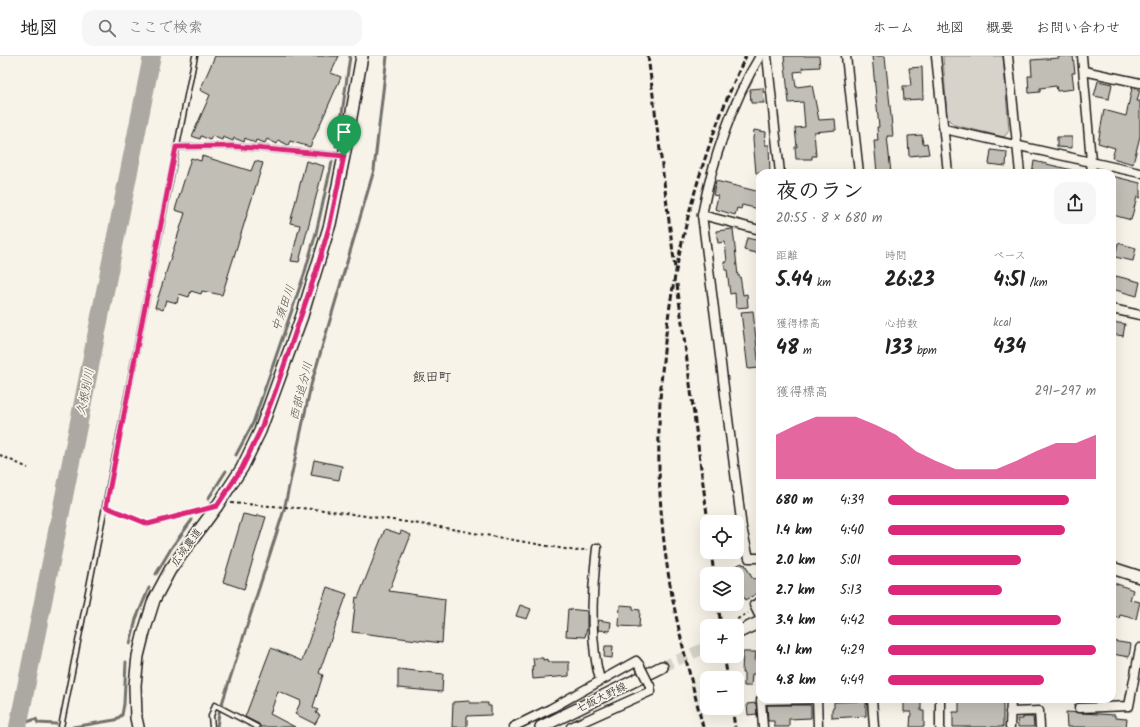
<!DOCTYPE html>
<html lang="ja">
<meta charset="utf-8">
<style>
body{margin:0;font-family:Kalam,"Klee One",sans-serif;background:#f6f6f6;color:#222;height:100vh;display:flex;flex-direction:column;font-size:15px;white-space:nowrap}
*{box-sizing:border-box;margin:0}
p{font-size:13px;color:#767676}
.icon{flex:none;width:22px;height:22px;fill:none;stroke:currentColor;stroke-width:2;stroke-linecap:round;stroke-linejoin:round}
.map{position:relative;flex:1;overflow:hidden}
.details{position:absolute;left:756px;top:113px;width:360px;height:534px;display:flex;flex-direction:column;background:#fff;border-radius:12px;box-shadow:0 4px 16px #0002}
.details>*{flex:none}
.controls{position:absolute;left:700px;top:459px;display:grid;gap:8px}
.controls a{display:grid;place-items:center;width:44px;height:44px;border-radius:8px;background:#fff;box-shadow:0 4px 16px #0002;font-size:20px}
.pin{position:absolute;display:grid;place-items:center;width:34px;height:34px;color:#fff;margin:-41px -17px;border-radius:50% 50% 50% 0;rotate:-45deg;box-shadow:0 0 4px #0007}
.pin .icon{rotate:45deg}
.round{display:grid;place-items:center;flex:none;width:42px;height:42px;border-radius:12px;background:#f6f6f6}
.overview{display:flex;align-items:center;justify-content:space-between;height:68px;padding:0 20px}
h1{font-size:22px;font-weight:700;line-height:30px}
.figures{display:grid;grid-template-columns:repeat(3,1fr);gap:6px;height:68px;padding:4px 20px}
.figures div{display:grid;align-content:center}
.figures b{font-size:20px;font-weight:700}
.figures small{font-size:11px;font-weight:400}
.figures p{font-size:11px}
.chart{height:112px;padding:8px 20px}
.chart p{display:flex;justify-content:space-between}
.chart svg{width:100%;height:72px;margin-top:4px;fill:#db2777;opacity:.7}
ul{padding:0 20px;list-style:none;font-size:13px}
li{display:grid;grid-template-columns:64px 48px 1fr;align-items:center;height:30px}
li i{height:10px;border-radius:5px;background:#db2777}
header{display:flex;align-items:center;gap:24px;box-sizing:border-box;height:56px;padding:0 20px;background:#fff;border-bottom:1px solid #e0e0e0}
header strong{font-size:19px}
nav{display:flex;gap:22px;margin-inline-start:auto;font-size:14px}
.search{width:280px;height:36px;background:#f6f6f6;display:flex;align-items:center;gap:10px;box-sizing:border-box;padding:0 14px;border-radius:12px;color:#767676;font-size:15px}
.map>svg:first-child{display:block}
.green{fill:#d7d3cb;stroke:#7a7874}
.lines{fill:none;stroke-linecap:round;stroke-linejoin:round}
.stream{stroke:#72716c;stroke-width:3}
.river{stroke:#aca9a2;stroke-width:18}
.building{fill:#c0beb5;stroke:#1c1c1c}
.secondary-tunnel{stroke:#d6d3c9;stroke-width:11;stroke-dasharray:11 5.5;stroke-linecap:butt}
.lane-casing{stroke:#1c1c1c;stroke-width:7}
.street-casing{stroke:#1c1c1c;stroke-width:11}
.secondary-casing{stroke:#1c1c1c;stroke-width:14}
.path{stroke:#1c1c1c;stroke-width:2;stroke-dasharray:3 3;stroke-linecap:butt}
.lane{stroke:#f7f3e8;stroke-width:4}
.street{stroke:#f7f3e8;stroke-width:8}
.secondary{stroke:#f7f3e8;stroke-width:11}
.rail{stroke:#1c1c1c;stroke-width:3;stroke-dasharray:6 3;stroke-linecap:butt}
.street-bridge-casing{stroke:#1c1c1c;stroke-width:11;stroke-linecap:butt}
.street-bridge{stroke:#f7f3e8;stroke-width:8}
.route-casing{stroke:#fff;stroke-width:8}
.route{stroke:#db2777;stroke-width:5}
.labels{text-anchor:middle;stroke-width:3.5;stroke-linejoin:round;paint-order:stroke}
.street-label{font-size:11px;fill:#1c1c1c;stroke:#f7f3e8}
.water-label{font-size:12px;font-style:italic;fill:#565452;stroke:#f7f3e8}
.quarter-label{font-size:13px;fill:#1c1c1c;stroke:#f7f3e8}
</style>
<header>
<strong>地図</strong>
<div class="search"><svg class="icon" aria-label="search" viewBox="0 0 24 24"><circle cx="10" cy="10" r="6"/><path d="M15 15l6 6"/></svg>ここで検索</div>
<nav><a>ホーム</a><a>地図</a><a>概要</a><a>お問い合わせ</a></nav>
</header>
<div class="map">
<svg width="1140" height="671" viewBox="0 0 1140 671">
<rect width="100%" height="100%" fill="#f7f3e8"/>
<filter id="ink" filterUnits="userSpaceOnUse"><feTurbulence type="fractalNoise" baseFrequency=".025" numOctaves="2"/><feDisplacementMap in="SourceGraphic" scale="8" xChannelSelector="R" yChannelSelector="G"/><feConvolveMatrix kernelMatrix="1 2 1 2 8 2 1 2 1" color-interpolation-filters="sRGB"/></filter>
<g filter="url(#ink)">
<!-- green -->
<path class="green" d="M 943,0 L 1003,0 L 1009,75 L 1004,81 L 954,69 L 947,62 Z"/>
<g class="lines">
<!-- stream -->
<g class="stream">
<path d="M 341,65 L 350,0"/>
<path d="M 336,90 L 338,81"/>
<path d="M 236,399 L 253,367 L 304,219 L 316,177 L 332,106"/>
<path d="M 208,443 L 226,415"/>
<path d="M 156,518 L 172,491 L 192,464"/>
<path d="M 130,588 L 136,563 L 149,532"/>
<path d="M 18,669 L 36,663 L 38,667 L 56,668"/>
<path d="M 73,671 L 115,664 L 122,659 L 124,648 L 126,606"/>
<path d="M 217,671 L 219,657 L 284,454 L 311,329 L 374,114 L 387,0"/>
</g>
<!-- river -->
<path class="river" d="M 18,671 L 152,0"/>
</g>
<!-- building -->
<g class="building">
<path d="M 215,0 L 339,0 L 331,17 L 341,21 L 310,91 L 290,85 L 288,89 L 278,84 L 277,88 L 267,83 L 265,87 L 256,84 L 255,87 L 245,82 L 244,86 L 234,82 L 233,85 L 223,81 L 222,84 L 212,80 L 210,84 L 201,80 L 200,83 L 192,80 L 210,39 L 200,34 Z"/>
<path d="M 784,0 L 819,0 L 820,11 L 802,12 L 803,15 L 794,16 L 796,31 L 812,29 L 819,64 L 835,63 L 836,74 L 814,76 L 816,100 L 812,100 L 812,103 L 796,103 L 795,91 L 797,91 L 795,72 L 805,71 L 803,46 L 789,47 Z"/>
<path d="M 872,0 L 885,0 L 893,80 L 887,80 L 891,117 L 877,117 L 874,85 L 878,85 L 877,71 L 879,71 Z"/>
<path d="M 1059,0 L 1073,0 L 1075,17 L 1072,17 L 1074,33 L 1057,35 L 1056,30 L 1040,32 L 1040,36 L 1029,37 L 1028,20 L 1032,20 L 1031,4 L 1059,2 Z"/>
<path d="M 922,11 L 923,43 L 904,44 L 903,30 L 911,30 L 909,12 Z"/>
<path d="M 1098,25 L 1112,28 L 1109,43 L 1094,40 Z"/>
<path d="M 763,32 L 764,47 L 751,47 L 750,33 Z"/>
<path d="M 1132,32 L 1140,34 L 1137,45 L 1140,45 L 1140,80 L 1133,108 L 1112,102 L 1115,92 L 1098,87 L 1104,54 L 1126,60 Z"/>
<path d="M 754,74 L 766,76 L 765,89 L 769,89 L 770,117 L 756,117 L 753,83 Z"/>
<path d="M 922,79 L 923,88 L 927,87 L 929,98 L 909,100 L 908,80 Z"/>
<path d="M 1057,81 L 1072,81 L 1072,92 L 1057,91 Z"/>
<path d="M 991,94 L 1007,96 L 1006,110 L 989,108 Z"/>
<path d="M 202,100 L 251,115 L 255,105 L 263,107 L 222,239 L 202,235 L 201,238 L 191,235 L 189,241 L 179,238 L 177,247 L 166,244 L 163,254 L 155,251 L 185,157 L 175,154 L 191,102 L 201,105 Z"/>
<path d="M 306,105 L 324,110 L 299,206 L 291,205 L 300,169 L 290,167 Z"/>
<path d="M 1034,105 L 1072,114 L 1071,117 L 1032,117 Z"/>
<path d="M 1112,120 L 1140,127 L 1140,142 L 1137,141 L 1131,164 L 1113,159 Z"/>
<path d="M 716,125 L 760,136 L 759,153 L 742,149 L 741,153 L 737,152 L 735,159 L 715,153 L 718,140 L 713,139 Z"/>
<path d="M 733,173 L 738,220 L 740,220 L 743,239 L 747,238 L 748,251 L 736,252 L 735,237 L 730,238 L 727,214 L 725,214 L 724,206 L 727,206 L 725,186 L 718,187 L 716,175 Z"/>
<path d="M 747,182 L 760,185 L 760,198 L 744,194 Z"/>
<path d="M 1118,187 L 1136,192 L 1133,205 L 1115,201 Z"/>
<path d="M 1116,220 L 1140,226 L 1137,240 L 1112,233 L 1112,223 L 1115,224 Z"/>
<path d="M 753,255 L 759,312 L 748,313 L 741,256 Z"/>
<path d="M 1112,266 L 1125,268 L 1123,280 L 1112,278 Z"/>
<path d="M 314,404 L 342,410 L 339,424 L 311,419 Z"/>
<path d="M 243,458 L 257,461 L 257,459 L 266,461 L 244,533 L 223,526 Z"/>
<path d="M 385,473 L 400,478 L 401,475 L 411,479 L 389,535 L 445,543 L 442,587 L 352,576 L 356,541 L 358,542 Z"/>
<path d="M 742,507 L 743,509 L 745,508 L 752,522 L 760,524 L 760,536 L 745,544 L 737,528 L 737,518 L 719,518 Z"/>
<path d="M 1112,526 L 1133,534 L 1130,544 L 1140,546 L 1136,563 L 1120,559 L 1119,562 L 1112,560 Z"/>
<path d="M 327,531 L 347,538 L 319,617 L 323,619 L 313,651 L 318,654 L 316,657 L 320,659 L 315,668 L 295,658 L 301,645 L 278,635 L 270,658 L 295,671 L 260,671 L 259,668 L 245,661 L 271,592 L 302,605 Z"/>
<path d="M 520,549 L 531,553 L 527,563 L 516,560 Z"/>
<path d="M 620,549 L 633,550 L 633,553 L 640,554 L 639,571 L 619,570 Z"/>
<path d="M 568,553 L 587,555 L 587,572 L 585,581 L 566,580 Z"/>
<path d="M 598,564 L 611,566 L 610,575 L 598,574 Z"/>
<path d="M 1112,585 L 1131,588 L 1129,601 L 1112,598 Z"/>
<path d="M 605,590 L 613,590 L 612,602 L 604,601 Z"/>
<path d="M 743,596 L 756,596 L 755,605 L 758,605 L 758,618 L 752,618 L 751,630 L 744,630 L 744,617 L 742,617 Z"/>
<path d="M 533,602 L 543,602 L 543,604 L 548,603 L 548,605 L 552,606 L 569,606 L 569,620 L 533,623 L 532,610 L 534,610 Z"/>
<path d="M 398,613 L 443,618 L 442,636 L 398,632 Z"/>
<path d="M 959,643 L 1003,646 L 1003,671 L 953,671 L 953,656 L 959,656 Z"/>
<path d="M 921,644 L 921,655 L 924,655 L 924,671 L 910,671 L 911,656 L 904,656 L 904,645 Z"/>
<path d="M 470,645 L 470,647 L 488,647 L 488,650 L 491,650 L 491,659 L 467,660 L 467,671 L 452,671 L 453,646 Z"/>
<path d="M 866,645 L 866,660 L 832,662 L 832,653 L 834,652 L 834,646 Z"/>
<path d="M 756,647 L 757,658 L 748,659 L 747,648 Z"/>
<path d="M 767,649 L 809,649 L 811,650 L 811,662 L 789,663 L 789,671 L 774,671 L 774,665 L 768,665 Z"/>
<path d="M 1066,656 L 1115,659 L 1115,662 L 1127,663 L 1126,671 L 1067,671 Z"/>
<path d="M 1023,661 L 1033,661 L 1034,671 L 1018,671 L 1017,663 L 1023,663 Z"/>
</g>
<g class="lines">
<!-- secondary-tunnel -->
<path class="secondary-tunnel" d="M 662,611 L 707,591"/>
<!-- lane casing -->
<g class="lane-casing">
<g id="lane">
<path d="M 176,91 L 231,90 L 344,100"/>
<path d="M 61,671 L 195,0"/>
<path d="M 212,671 L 211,660 L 215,649 L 257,671"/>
</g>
</g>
<!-- street casing -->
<g class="street-casing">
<g id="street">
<path d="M 760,0 C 732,46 712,106 702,159 L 742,472 L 749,502 L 760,502"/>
<path d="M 767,0 L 780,117"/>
<path d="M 846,0 L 859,117"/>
<path d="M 936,0 L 948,117"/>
<path d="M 1008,0 L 1020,117"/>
<path d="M 1082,0 L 1092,117"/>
<path d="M 1084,15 L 1140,27"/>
<path d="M 944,73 L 1140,117"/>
<path d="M 702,159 L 760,174"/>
<path d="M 1112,253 L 1140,259"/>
<path d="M 597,492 C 592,533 589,584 600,624"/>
<path d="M 760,546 L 754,549 L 760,561"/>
<path d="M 817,643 L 818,671"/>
<path d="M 872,643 L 874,671"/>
<path d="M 940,643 L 940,671"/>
<path d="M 1079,652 L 1129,650 L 1140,592"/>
<path d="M 1010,656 L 1039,655 L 1040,671"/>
<path d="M 513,671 L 550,653 L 636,605 L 640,610"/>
<path d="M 571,671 L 651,635 L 650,630"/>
<path d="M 763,671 L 761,644 L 816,643"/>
<path d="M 1010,671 L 1011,643"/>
</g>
</g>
<!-- secondary casing -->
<g class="secondary-casing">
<g id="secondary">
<path d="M 1112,512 L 1140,521"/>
<path d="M 737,577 L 760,566"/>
<path d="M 138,671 L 136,662 L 135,629 L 138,600 L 144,576 L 154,544 L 170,514 L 217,450 L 242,412 L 260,375 L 302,260 L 330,168 L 344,100 L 362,0"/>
<path d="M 541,671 L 662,611"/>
</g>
</g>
<!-- path -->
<g class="path">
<path d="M 0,399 L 28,412"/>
<path d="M 231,447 L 325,454 L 440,471 L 576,495 L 588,493"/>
<path d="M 110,453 L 148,468 L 201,453"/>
<path d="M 732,566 L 748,557"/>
</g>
<!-- lane -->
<use href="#lane" class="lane"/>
<!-- street -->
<use href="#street" class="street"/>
<!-- secondary -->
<use href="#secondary" class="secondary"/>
<!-- rail -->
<g class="rail">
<path d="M 648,0 L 675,212"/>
<path d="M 677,228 L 708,466"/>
<path d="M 711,496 L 714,518"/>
<path d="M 718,548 L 721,570"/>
<path d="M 724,600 L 728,622"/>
<path d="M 732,652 L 735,671"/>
<path d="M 703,671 C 690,619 676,568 668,516 C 642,347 672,154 746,0"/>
</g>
<!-- street-bridge casing -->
<g class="street-bridge-casing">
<path id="street-bridge" d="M 640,610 L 650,630"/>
</g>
<!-- street-bridge -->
<use href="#street-bridge" class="street-bridge"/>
</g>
</g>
<g class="lines" filter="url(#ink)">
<!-- route casing -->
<g class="route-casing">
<path id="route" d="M 231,90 L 344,100 L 330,168 L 316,216 L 276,333 L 260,375 L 242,412 L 217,450 L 148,468 L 106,451 L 176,91 Z"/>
</g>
<!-- route -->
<use href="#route" class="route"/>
</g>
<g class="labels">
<!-- street labels -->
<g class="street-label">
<text transform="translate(186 491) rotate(-54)" y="4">広域農道</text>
<text transform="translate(601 641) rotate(-26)" y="4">七飯大野線</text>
</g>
<!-- water labels -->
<g class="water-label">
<text transform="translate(283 252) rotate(-71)" y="4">中須田川</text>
<text transform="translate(301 335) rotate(-76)" y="4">西部追分川</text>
<text transform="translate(85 336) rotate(-79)" y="4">久根別川</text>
</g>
<!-- quarter labels -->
<g class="quarter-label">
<text x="432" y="325">飯田町</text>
</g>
</g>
</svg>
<div class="controls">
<a><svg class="icon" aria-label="locate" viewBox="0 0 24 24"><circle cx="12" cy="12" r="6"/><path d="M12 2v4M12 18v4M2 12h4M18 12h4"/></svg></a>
<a><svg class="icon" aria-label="layers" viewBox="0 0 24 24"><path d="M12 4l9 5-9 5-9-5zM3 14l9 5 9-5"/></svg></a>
<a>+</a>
<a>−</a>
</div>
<div class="pin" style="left:344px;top:100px;background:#1e9e55"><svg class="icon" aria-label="arrive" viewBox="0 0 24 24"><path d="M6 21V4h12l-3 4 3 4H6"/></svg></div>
<section class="details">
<div class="overview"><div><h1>夜のラン</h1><p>20:55 · 8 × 680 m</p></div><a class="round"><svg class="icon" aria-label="share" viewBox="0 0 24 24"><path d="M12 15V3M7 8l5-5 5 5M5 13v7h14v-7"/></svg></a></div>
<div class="figures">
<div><p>距離</p><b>5.44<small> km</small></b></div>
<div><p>時間</p><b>26:23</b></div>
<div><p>ペース</p><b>4:51<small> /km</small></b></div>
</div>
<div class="figures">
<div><p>獲得標高</p><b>48<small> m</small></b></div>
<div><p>心拍数</p><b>133<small> bpm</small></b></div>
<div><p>kcal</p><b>434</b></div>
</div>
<div class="chart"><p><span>獲得標高</span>291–297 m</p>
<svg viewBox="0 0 160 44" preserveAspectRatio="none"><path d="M0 44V17L10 11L20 6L30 6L40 6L50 11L60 17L70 27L80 33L90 38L100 38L110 38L120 33L130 27L140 22L150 22L160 17V44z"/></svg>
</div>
<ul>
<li><b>680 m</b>4:39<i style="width:87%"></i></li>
<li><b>1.4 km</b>4:40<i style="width:85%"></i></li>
<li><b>2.0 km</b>5:01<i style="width:64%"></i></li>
<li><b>2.7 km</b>5:13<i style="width:55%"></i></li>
<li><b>3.4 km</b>4:42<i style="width:83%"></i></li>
<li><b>4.1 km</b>4:29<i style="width:100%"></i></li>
<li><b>4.8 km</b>4:49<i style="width:75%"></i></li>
</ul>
</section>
</div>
